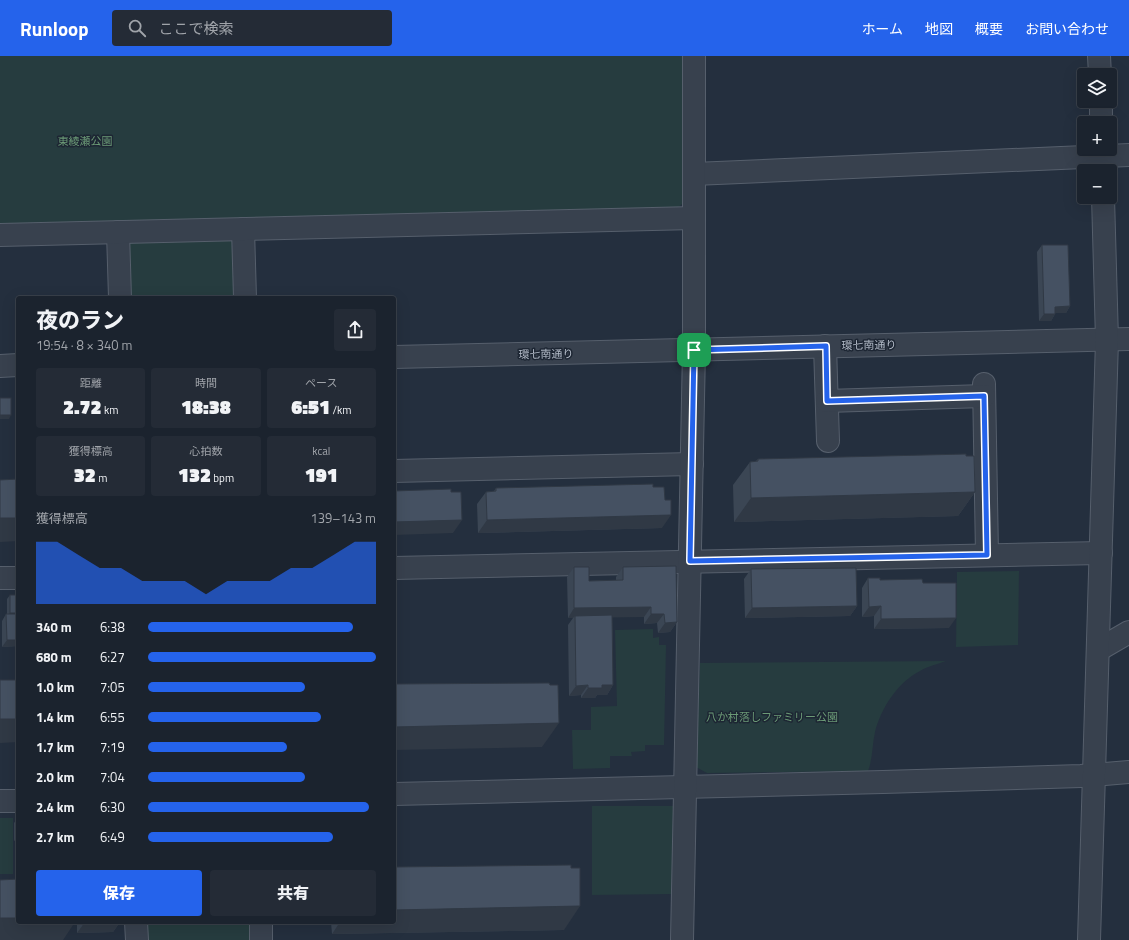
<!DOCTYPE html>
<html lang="ja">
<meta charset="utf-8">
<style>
body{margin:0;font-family:"Titillium Web","Noto Sans JP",sans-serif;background:#242b36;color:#f1f3f6;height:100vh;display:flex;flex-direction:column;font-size:15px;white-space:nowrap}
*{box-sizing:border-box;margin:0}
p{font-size:13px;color:#a0a4aa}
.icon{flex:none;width:22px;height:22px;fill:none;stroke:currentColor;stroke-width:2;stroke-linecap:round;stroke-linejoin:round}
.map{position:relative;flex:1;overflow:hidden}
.side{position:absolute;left:16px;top:240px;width:380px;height:628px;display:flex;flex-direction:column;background:#1b232e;border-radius:4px;box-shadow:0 4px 16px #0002,0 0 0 1px #39404a}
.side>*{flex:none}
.fabs{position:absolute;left:1077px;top:12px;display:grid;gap:8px}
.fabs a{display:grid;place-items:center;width:40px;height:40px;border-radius:4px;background:#1b232e;box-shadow:0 4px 16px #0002,0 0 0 1px #39404a;font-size:20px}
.pin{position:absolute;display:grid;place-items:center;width:34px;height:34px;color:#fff;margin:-17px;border-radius:8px;box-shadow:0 2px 6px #0006}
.round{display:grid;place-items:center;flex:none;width:42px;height:42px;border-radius:4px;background:#242b36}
.head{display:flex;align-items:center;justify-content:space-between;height:68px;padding:0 20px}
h1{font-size:22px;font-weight:800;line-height:30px}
.metrics{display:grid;grid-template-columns:repeat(3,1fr);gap:6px;height:68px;padding:4px 20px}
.metrics div{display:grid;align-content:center;border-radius:4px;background:#242b36;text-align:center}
.metrics b{font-size:20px;font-weight:800}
.metrics small{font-size:11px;font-weight:400}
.metrics p{font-size:11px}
.chart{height:112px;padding:8px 20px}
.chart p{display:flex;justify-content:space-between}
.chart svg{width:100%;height:72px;margin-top:4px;fill:#2563eb;opacity:.7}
.action{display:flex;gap:8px;margin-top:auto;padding:8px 20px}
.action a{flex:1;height:46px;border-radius:4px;background:#2563eb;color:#fff;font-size:16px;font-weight:800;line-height:46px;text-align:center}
.action a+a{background:#242b36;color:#f1f3f6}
ul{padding:0 20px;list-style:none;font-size:13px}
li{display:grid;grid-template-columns:64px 48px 1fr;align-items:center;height:30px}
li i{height:10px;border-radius:5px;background:#2563eb}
header{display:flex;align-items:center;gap:24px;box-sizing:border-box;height:56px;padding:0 20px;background:#2563eb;color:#fff}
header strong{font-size:19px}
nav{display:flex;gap:22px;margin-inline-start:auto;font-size:14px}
.search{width:280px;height:36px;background:#242b36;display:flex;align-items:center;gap:10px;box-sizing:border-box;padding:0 14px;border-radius:4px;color:#a0a4aa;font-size:15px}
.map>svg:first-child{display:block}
.green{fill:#263c3f}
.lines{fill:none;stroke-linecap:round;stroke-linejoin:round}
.minor-casing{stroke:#565f6c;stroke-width:24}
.minor{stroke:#38414e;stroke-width:22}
.wall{fill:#3b4654}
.shaded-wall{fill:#303945}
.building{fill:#455162;stroke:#303945}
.route-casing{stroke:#fff;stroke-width:8}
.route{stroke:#2563eb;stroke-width:5}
.labels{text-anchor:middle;stroke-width:3;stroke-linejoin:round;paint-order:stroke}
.park-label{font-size:11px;fill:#6b9a76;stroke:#1d2633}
.street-label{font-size:11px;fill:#b4bcc9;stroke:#1d2633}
</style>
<header>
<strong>Runloop</strong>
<div class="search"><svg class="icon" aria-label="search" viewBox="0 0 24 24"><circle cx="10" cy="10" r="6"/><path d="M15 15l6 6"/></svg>ここで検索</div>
<nav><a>ホーム</a><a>地図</a><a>概要</a><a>お問い合わせ</a></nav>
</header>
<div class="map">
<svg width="1129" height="884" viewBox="0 0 1129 884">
<rect width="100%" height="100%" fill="#242f3e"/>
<!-- green -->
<g class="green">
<path d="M 0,0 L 682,0 L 682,148 L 674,155 L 0,170 Z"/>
<path d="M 126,183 L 236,183 L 238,242 L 127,242 Z"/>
<path d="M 1019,515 L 1018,589 L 956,591 L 957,516 Z"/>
<path d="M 653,573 L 653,582 L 659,581 L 659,589 L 666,589 L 664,689 L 645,689 L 645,695 L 631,696 L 632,700 L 610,700 L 610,712 L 573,713 L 572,674 L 591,674 L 591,651 L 617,650 L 615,574 Z"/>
<path d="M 946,605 C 938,608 928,610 920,615 C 898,626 881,652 875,676 C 872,689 873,702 868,715 L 707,717 L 696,711 L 700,607 Z"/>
<path d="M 592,750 L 673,750 L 672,838 L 592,839 Z"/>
<rect x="0" y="762" width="13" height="56"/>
<path d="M 146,866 L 251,866 L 252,884 L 146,884 Z"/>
</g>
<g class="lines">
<!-- minor casing -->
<g class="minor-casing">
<g id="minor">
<path d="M 1099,0 L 1100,19"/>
<path d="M 1101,45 L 1101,67"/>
<path d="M 694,118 L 1129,99"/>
<path d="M 243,173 L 245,242"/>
<path d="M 118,176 L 120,242"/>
<path d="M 0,179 L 694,162"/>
<path d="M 825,290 L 828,385"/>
<path d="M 394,301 L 1129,283"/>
<path d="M 0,310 L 18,309"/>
<path d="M 984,328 L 987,499"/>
<path d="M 827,345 L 984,340"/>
<path d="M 394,415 L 692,408"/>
<path d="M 394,512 L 1101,497"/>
<path d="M 0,522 L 18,522"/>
<path d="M 1098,594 L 1129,576"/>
<path d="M 394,738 L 883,726 L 1081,720 L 1129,716"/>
<path d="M 0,745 L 18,745"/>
<path d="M 136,866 L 137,884"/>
<path d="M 261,866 L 261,884"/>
<path d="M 682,884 L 694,294 L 694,0"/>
<path d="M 1089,884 L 1107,284 L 1103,141"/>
</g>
</g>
<!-- minor -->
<use href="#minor" class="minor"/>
</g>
<!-- wall -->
<g class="wall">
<path d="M 1042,189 L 1070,250 L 1066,257 L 1055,257 L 1055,258 L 1051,265 L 1039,265 L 1037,196 Z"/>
<path d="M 966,400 L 975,436 L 958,460 L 734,466 L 733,429 L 750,406 L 756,405 L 758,403 Z"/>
<path d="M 653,431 L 662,472 L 478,477 L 477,448 L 486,436 L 494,435 L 496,432 Z"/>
<path d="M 574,511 L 589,525 L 616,524 L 616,521 L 623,511 L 677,566 L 670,576 L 658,577 L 657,567 L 644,568 L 644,561 L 612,561 L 613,629 L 607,639 L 597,639 L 595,642 L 581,642 L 581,639 L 569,640 L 568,569 L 573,562 L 568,562 L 567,521 Z"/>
<path d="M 751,513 L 857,550 L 850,560 L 745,562 L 744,523 Z"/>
<path d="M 868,522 L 880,524 L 923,527 L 949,572 L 874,573 L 874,560 L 862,561 L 862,532 Z"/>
<path d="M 10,539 L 18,539 L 18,590 L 2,591 L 2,565 L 6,558 L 7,558 L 7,543 Z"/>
<path d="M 16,764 L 18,785 L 14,785 L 14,767 Z"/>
<path d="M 77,866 L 120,866 L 113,876 L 77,877 Z"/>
<path d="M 331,866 L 394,866 L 564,874 L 332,878 Z"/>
</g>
<!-- shaded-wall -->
<g class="shaded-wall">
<path d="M 1070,250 L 1066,257 L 1050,257 L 1055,251 Z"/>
<path d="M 1044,258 L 1055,258 L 1051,265 L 1039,265 Z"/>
<path d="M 0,359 L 11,359 L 9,363 L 0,363 Z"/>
<path d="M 975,436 L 958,460 L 734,466 L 751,442 Z"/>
<path d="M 671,459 L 662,472 L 478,477 L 487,464 Z"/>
<path d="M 0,462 L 18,462 L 18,485 L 0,486 Z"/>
<path d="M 462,464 L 453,477 L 394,479 L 394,466 Z"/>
<path d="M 857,550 L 850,560 L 745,562 L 752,552 Z"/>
<path d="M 881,550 L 874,560 L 862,561 L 869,551 Z"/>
<path d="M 651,551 L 644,561 L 575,562 L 575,560 L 573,562 L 568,562 L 574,552 Z"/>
<path d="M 10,557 L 18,557 L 18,560 L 7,560 Z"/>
<path d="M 651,558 L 664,558 L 657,567 L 644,568 Z"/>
<path d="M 956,562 L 949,572 L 874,573 L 881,563 Z"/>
<path d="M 677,566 L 670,576 L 658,577 L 665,567 Z"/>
<path d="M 7,584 L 18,584 L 18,590 L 2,591 Z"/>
<path d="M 588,629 L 581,639 L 569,640 L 576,630 Z"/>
<path d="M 602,629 L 613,629 L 607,639 L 597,639 L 595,642 L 581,642 L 588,632 Z"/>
<path d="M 0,663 L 18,663 L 18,686 L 0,687 Z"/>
<path d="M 559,667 L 542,691 L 394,694 L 394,671 Z"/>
<path d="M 17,781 L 18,781 L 18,785 L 14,785 Z"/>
<path d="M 580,850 L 564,874 L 332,878 L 340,866 L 394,866 L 394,854 Z"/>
<path d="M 0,862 L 18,862 L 18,866 L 75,866 L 63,884 L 0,884 Z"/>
<path d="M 85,866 L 120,866 L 113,876 L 77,877 Z"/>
</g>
<!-- building -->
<g class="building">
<path d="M 1042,189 L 1068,189 L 1070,250 L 1055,251 L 1055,258 L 1044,258 Z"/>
<rect x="0" y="342" width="11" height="17"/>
<path d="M 966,398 L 966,400 L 974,400 L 975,436 L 751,442 L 750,406 L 758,405 L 758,403 Z"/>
<path d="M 18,423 L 18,462 L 0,462 L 0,424 Z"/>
<path d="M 653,428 L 653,431 L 664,431 L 665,444 L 671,444 L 671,459 L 487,464 L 486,436 L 496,435 L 496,432 Z"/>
<path d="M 451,433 L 451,436 L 461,436 L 462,464 L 394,466 L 394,435 Z"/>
<path d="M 676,510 L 677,566 L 665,567 L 664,558 L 651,558 L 651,551 L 574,552 L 574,511 L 589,511 L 589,525 L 623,524 L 623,511 Z"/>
<path d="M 856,512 L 857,550 L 752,552 L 751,513 Z"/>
<path d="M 868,522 L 880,522 L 880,524 L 922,523 L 923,527 L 956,527 L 956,562 L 881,563 L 881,550 L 869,551 Z"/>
<rect x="10" y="539" width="8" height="18"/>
<path d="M 6,558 L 18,558 L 18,584 L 7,584 Z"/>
<path d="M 612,559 L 613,629 L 602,629 L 602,632 L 588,632 L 588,629 L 576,630 L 575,560 Z"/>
<rect x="0" y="624" width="18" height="39"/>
<path d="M 549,627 L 550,629 L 558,629 L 559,667 L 394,671 L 394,628 Z"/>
<path d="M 16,764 L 18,764 L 18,781 L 17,781 Z"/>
<path d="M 571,809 L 571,812 L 580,812 L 580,850 L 394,854 L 394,811 Z"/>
<path d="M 18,823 L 18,862 L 0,862 L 0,824 Z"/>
</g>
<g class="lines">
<!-- route casing -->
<g class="route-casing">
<path id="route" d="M 826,290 L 827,345 L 984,340 L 987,499 L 690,505 L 694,294 Z"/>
</g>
<!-- route -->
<use href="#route" class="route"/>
</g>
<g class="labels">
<!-- park labels -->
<g class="park-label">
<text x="85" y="89">東綾瀬公園</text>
<text x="772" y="665">八か村落しファミリー公園</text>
</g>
<!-- street labels -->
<g class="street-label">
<text transform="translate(869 289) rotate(-1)" y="4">環七南通り</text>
<text transform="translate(546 298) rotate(-1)" y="4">環七南通り</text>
</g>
</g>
</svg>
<div class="fabs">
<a><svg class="icon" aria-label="layers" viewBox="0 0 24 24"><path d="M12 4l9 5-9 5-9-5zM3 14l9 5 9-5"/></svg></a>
<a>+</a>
<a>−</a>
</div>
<div class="pin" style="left:694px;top:294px;background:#1e9e55"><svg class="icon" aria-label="arrive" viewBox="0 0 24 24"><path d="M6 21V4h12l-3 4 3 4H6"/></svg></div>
<section class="side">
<div class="head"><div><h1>夜のラン</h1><p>19:54 · 8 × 340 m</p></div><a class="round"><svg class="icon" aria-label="share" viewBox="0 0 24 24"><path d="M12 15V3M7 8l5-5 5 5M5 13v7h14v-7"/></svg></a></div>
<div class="metrics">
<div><p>距離</p><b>2.72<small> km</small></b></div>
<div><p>時間</p><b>18:38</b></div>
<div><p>ペース</p><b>6:51<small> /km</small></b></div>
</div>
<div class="metrics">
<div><p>獲得標高</p><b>32<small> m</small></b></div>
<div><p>心拍数</p><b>132<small> bpm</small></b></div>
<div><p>kcal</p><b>191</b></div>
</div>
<div class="chart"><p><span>獲得標高</span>139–143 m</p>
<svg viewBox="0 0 160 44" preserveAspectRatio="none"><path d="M0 44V6L10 6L20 14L30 22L40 22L50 30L60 30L70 30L80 38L90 30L100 30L110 30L120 22L130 22L140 14L150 6L160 6V44z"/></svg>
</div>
<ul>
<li><b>340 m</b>6:38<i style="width:90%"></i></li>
<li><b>680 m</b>6:27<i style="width:100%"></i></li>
<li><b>1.0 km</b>7:05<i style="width:69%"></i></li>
<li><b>1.4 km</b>6:55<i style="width:76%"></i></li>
<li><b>1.7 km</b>7:19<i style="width:61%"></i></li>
<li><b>2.0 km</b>7:04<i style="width:69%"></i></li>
<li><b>2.4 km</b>6:30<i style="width:97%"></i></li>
<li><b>2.7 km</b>6:49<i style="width:81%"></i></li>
</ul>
<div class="action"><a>保存</a><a>共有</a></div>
</section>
</div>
